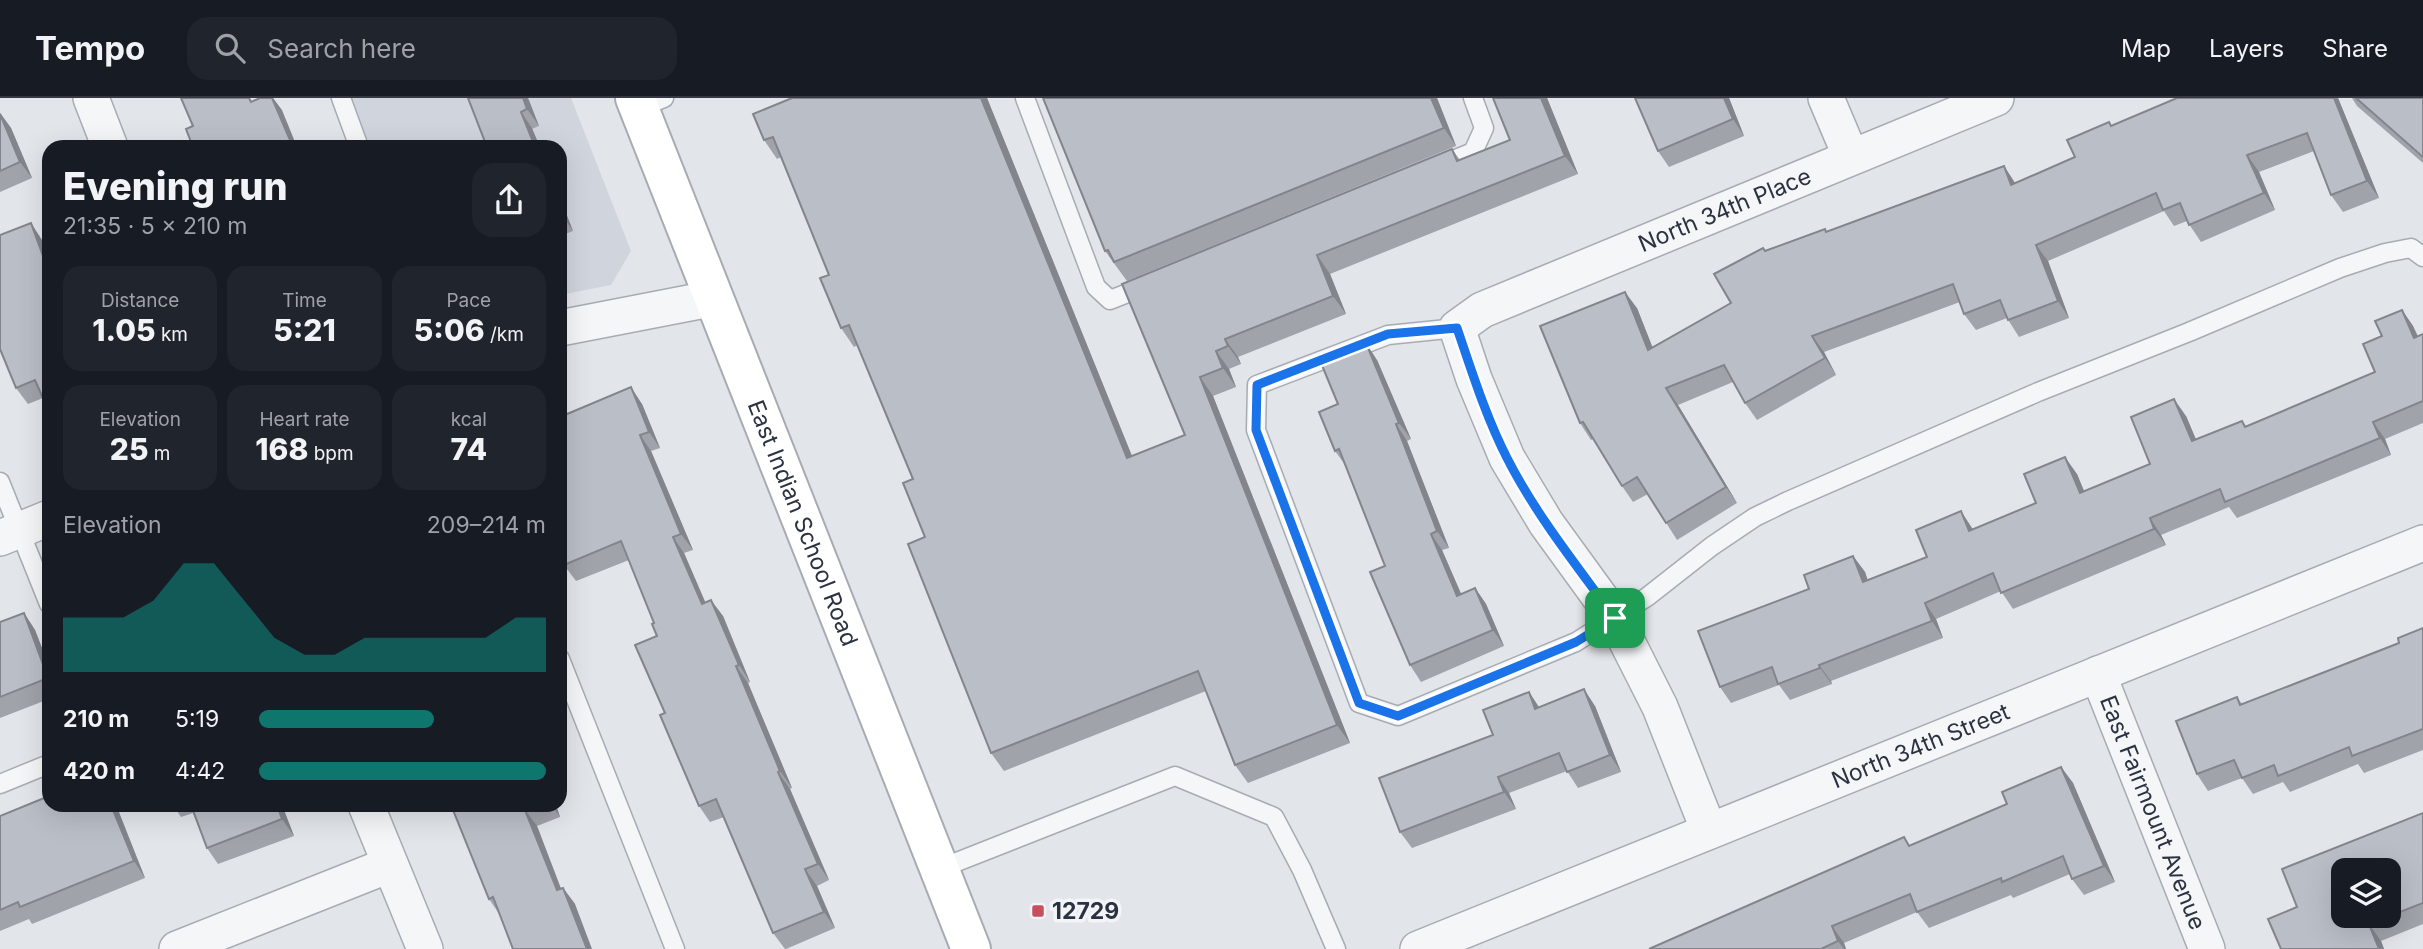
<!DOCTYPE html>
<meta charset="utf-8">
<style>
body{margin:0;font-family:Inter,sans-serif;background:#20242c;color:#f1f3f6;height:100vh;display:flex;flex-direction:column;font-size:26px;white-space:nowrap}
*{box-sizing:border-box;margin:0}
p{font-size:23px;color:#9ea1a6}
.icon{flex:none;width:38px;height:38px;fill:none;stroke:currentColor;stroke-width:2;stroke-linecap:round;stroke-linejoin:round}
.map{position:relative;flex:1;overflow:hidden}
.panel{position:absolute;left:42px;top:42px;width:525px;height:672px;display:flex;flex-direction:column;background:#171b24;border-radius:21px;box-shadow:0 7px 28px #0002}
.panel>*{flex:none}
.buttons{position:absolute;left:2331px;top:760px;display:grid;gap:14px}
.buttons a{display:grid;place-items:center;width:70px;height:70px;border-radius:14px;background:#171b24;box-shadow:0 7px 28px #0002;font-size:35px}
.pin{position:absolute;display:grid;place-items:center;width:60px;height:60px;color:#fff;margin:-30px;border-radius:14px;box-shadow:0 4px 10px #0006}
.round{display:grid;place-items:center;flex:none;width:74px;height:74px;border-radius:21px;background:#20242c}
.head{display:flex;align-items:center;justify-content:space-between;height:119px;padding:0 21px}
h1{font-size:38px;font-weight:800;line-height:52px}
.figures{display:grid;grid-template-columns:repeat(3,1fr);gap:10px;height:119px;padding:7px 21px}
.figures div{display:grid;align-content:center;border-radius:18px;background:#20242c;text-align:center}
.figures b{font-size:30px;font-weight:800}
.figures small{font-size:19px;font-weight:400}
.figures p{font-size:19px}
.chart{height:196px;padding:14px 21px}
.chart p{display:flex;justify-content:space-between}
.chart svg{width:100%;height:126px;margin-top:7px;fill:#0f766e;opacity:.7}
ul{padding:0 21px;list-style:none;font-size:23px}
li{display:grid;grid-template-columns:112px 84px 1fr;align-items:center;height:52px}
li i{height:18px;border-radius:9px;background:#0f766e}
header{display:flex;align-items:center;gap:42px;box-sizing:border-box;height:98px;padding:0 35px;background:#171b24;border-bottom:2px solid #363941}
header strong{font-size:33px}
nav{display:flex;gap:38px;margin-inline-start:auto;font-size:24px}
.search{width:490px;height:63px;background:#20242c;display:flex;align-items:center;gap:18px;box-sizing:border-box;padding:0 24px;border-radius:21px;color:#9ea1a6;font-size:26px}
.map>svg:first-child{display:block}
.built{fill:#d0d4dc}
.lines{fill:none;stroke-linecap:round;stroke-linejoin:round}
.lane-casing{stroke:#a7acb4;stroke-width:21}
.street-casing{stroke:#a7acb4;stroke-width:38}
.secondary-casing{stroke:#a7acb4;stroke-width:42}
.lane{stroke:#f5f6f8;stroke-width:18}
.street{stroke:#f5f6f8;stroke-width:35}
.secondary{stroke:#fff;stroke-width:38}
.wall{fill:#a0a3aa}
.shaded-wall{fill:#82858b}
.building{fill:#babec6;stroke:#82858b;stroke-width:2;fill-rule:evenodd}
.route-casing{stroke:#fff;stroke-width:14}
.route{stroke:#1a73e8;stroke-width:9}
.poi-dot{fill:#c74f5e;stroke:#f2f4f7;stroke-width:2.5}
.labels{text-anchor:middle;stroke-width:7;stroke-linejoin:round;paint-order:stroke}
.street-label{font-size:23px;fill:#2b3241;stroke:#f2f4f7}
.poi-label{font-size:23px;font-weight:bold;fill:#2b3241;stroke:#f2f4f7;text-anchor:start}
</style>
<header>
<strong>Tempo</strong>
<div class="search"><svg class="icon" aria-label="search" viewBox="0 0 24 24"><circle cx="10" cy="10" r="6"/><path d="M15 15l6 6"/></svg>Search here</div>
<nav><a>Map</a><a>Layers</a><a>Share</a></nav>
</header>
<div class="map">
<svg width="2423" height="851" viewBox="0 0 2423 851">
<rect width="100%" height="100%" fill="#e2e5ea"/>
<!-- built -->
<path class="built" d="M 350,0 L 571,0 L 631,153 L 611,187 L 560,197 L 560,49 L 370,49 Z"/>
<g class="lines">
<!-- lane casing -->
<g class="lane-casing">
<g id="lane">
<path d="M 341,0 L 359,49"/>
<path d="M 1025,0 L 1096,189 L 1110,202 L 1148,187"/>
<path d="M 639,10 L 664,0"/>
<path d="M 1436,69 L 1473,54 L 1484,30 L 1473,0"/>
<path d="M 1457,230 L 1388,237 L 1257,287 L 1256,332 L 1359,605 L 1398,618 L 1576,544 L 1647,499 L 1712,448 L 1755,419 L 1788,403 L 2038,294 L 2189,234 L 2340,170 L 2385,155 L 2411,150 L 2423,159"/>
<path d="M 0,384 L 49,506"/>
<path d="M 560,561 L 675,851"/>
<path d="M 0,686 L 49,666"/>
<path d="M 939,771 L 1175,678 L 1274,719 L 1302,772 L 1336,851"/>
</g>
</g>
<!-- street casing -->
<g class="street-casing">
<g id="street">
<path d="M 91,0 L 110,49"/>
<path d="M 1826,0 L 1851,59"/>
<path d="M 560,230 L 715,200"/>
<path d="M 0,440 L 49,420"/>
<path id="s1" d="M 2098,576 L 2207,851"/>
<path d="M 366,707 L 425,851"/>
<path id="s2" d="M 1709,733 L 1660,609 L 1615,520 L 1546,425 L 1507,360 L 1474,281 L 1457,230 L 1482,212 L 1996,0"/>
<path d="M 177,851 L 389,767"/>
<path id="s3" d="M 1418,851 L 2423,445"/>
</g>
</g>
<!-- secondary casing -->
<g class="secondary-casing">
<g id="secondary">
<path id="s4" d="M 635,0 L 971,851"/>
</g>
</g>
<!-- lane -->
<use href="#lane" class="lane"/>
<!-- street -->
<use href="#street" class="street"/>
<!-- secondary -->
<use href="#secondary" class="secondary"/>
</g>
<!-- wall -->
<g class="wall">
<path d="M 528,0 L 539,28 L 487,49 Z"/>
<path d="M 792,0 L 987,0 L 1132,358 L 1185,337 L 1122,186 L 1452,51 L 1460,62 L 1510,42 L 1547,0 L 1578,76 L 1330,176 L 1346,216 L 1238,259 L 1241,266 L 1229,271 L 1236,289 L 1213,298 L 1350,645 L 1248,685 L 1235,667 L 1206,593 L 1004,673 L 991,655 L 925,439 L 913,381 L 858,247 L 854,249 L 841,230 L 829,177 L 781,59 L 777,61 L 764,42 Z"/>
<path d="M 1043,0 L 1437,0 L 1456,48 L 1127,183 L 1105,153 Z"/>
<path d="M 1635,0 L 1729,0 L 1744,38 L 1669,69 L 1658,53 Z"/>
<path d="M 2338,0 L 2379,100 L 2343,114 L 2331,97 L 2314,53 L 2259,74 L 2275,112 L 2201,144 L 2187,123 L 2174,128 L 2164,113 L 2048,163 L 2069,220 L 2019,239 L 2007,220 L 1976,232 L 1964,216 L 1960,204 L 1824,254 L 1836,277 L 1757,322 L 1745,305 L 1733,284 L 1678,307 L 1737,405 L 1677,442 L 1648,396 L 1633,404 L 1622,388 L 1593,341 L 1591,342 L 1580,325 L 1637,210 L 1652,249 L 1731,205 L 1765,153 L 1825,131 L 1827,134 L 2004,68 L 2015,85 L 2075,59 L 2112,28 Z"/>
<path d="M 2352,0 L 2423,0 L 2423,65 L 2357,8 Z"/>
<path d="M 0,15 L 11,30 L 32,80 L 0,94 Z"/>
<path d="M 560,100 L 573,133 L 560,138 Z"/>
<path d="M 42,142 L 48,156 L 43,300 L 28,306 L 16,290 Z"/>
<path d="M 2402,212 L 2413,228 L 2418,238 L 2423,236 L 2423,325 L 2385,341 L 2391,357 L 2237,420 L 2229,409 L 2161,437 L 2166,447 L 2013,511 L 2001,493 L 1936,521 L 1943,540 L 1831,583 L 1832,586 L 1790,602 L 1779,587 L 1731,605 L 1720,589 L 1809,491 L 1853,458 L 1865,474 L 1867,482 L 1927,459 L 1972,430 L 1973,431 L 2036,405 L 2077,376 L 2084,394 L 2150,366 L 2186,318 L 2196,342 L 2242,323 L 2246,328 L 2375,274 L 2382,238 Z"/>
<path d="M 1377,262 L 1411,341 L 1407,343 L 1449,450 L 1442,452 L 1461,496 L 1475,490 L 1486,506 L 1504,548 L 1421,584 L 1410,567 L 1385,468 L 1346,368 L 1335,353 L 1338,306 Z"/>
<path d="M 642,306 L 660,350 L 651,353 L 693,452 L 684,455 L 705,504 L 723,518 L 750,584 L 748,585 L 792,690 L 790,691 L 829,782 L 817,788 L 835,830 L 786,851 L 785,851 L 773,835 L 724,719 L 710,724 L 699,708 L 665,615 L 657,538 L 654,525 L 629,462 L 576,483 L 564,467 Z"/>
<path d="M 24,515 L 35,532 L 49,568 L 49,601 L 0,620 L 0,524 Z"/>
<path d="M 2423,530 L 2423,652 L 2364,675 L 2358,666 L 2290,694 L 2283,684 L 2253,696 L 2242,680 L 2208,693 L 2197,676 L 2237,599 L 2242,606 L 2399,545 Z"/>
<path d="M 1529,594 L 1539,609 L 1595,608 L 1621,674 L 1578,690 L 1567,673 L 1509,695 L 1516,711 L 1412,750 L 1400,734 L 1493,637 Z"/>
<path d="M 2061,669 L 2073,685 L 2115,784 L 2084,797 L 2072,781 L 2070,776 L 2013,800 L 2011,797 L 1929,830 L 1917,814 L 1844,845 L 1846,851 L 1649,851 L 1910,748 L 2007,706 Z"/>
<path d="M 49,707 L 115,707 L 145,780 L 32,826 L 29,821 L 0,833 L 0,718 Z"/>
<path d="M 173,707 L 282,707 L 294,738 L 218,766 L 207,750 L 193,715 L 181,719 Z"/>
<path d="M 451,707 L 556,707 L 560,719 L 537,728 L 561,791 L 563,790 L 575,806 L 500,817 L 489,801 Z"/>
<path d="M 2423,715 L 2423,826 L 2381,843 L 2384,851 L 2281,851 L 2297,809 Z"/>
</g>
<!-- shaded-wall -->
<g class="shaded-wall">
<path d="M 272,0 L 273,0 L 282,12 L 297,49 L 293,49 Z"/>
<path d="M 523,0 L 528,0 L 539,28 L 527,11 Z"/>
<path d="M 981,0 L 987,0 L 1140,378 L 1127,360 Z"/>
<path d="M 1431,0 L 1437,0 L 1456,48 L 1444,30 Z"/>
<path d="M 1541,0 L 1547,0 L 1578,76 L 1565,58 Z"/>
<path d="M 1724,0 L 1729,0 L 1744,38 L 1733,21 Z"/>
<path d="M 2334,0 L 2338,0 L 2379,100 L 2367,83 Z"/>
<path d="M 521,14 L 532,30 L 540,49 L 535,49 Z"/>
<path d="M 0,15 L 11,30 L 32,80 L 20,64 Z"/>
<path d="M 2247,57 L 2259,74 L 2275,112 L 2264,95 Z"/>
<path d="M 2004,68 L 2015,85 L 2011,87 Z"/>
<path d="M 560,100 L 573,133 L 562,117 L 560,113 Z"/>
<path d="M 31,125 L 42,142 L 49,160 L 43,158 Z"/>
<path d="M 2036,147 L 2048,163 L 2069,220 L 2058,203 Z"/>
<path d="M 1317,157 L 1330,176 L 1346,216 L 1333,198 Z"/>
<path d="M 1625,194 L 1637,210 L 1660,268 L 1648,252 Z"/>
<path d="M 2402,212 L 2413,228 L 2423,251 L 2414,240 Z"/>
<path d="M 1812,238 L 1824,254 L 1836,277 L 1825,260 Z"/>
<path d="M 1225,241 L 1238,259 L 1241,266 L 1228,248 Z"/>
<path d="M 1366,245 L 1377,262 L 1411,341 L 1399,325 Z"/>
<path d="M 1216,253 L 1229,271 L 1236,289 L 1223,270 Z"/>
<path d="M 1200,279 L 1213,298 L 1350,645 L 1337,627 Z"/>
<path d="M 631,289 L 642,306 L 660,350 L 649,334 Z"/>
<path d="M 1666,290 L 1678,307 L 1737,405 L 1726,389 Z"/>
<path d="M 2174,301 L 2186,318 L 2204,360 L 2192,343 Z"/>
<path d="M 2373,324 L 2385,341 L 2391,357 L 2380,340 Z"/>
<path d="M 1396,326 L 1407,343 L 1449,450 L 1437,433 Z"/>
<path d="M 640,337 L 651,353 L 693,452 L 681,436 Z"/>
<path d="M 2065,359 L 2077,376 L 2092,412 L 2080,395 Z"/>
<path d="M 1961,413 L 1972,430 L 1980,449 L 1969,433 Z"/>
<path d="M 2150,420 L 2161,437 L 2166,447 L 2154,431 Z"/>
<path d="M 1431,436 L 1442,452 L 1469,514 L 1457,498 Z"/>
<path d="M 673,439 L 684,455 L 713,522 L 702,506 Z"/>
<path d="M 1853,458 L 1865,474 L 1874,500 L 1863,484 Z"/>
<path d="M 1475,490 L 1486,506 L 1504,548 L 1493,532 Z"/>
<path d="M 711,502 L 723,518 L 750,584 L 739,567 Z"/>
<path d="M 1925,505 L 1936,521 L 1943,540 L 1932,523 Z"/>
<path d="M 24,515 L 35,532 L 49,568 L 49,581 Z"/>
<path d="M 1819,567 L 1831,583 L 1832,586 L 1820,570 Z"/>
<path d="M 736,568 L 748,585 L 792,690 L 780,673 Z"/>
<path d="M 1584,591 L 1595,608 L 1621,674 L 1610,657 Z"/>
<path d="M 1529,594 L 1540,611 L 1535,611 Z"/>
<path d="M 2061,669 L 2073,685 L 2115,784 L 2104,768 Z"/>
<path d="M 778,674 L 790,691 L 829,782 L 818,766 Z"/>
<path d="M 1498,679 L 1509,695 L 1516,711 L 1504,694 Z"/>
<path d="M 111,707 L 115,707 L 117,709 L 145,780 L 134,763 Z"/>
<path d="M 277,707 L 282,707 L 294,738 L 282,721 Z"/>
<path d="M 552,707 L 556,707 L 560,719 Z"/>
<path d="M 525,712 L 537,728 L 568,809 L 557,792 Z"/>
<path d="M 805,771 L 817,788 L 835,830 L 824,814 Z"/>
<path d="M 563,790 L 575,806 L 592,851 L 587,851 Z"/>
<path d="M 2369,826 L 2381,843 L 2384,851 L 2379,851 Z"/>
<path d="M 1832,828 L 1844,845 L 1846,851 L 1844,851 L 1838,843 Z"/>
</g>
<!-- building -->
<g class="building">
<path d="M 181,0 L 249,0 L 251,4 L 260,0 L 272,0 L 293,49 L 193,49 L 186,31 L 193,28 Z"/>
<path d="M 468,0 L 523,0 L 527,11 L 521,14 L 535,49 L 487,49 Z"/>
<path d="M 792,0 L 981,0 L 1127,360 L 1185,337 L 1122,186 L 1452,51 L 1457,63 L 1510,42 L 1493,0 L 1541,0 L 1565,58 L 1317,157 L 1333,198 L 1225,241 L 1228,248 L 1216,253 L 1223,270 L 1200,279 L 1337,627 L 1235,667 L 1198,573 L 991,655 L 908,446 L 925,439 L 903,385 L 913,381 L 849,227 L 841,230 L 820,180 L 829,177 L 773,39 L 764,42 L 753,16 Z"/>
<path d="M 1043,0 L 1431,0 L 1444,30 L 1114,164 L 1108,152 L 1105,153 Z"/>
<path d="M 1635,0 L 1724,0 L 1733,21 L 1658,53 Z"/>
<path d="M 2177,0 L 2334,0 L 2367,83 L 2331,97 L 2307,35 L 2247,57 L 2264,95 L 2189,127 L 2180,105 L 2163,112 L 2156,95 L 2036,147 L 2058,203 L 2008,222 L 2000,202 L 1964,216 L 1953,186 L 1812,238 L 1825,260 L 1745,305 L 1724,267 L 1666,290 L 1726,389 L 1666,425 L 1637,379 L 1622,388 L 1583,324 L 1580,325 L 1540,228 L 1625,194 L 1648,252 L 1731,205 L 1714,176 L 1763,150 L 1765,153 L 1825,131 L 1826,134 L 2004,68 L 2011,87 L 2075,59 L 2067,42 L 2109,24 L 2111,28 Z"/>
<path d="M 2356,0 L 2423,0 L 2423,59 Z"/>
<path d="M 0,16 L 20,64 L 0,73 Z"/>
<path d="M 31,125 L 43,158 L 49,156 L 49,314 L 35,282 L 16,290 L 0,251 L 0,137 Z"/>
<path d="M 2402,212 L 2414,240 L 2423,236 L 2423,303 L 2373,324 L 2380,340 L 2225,404 L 2220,391 L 2150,420 L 2154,431 L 2001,495 L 1993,475 L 1925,505 L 1932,523 L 1819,567 L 1820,570 L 1778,586 L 1772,569 L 1720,589 L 1698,533 L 1809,491 L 1804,477 L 1853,458 L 1863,484 L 1927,459 L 1916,432 L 1961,413 L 1969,433 L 2036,405 L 2024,376 L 2065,359 L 2080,395 L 2150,366 L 2131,319 L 2174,301 L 2192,343 L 2242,323 L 2245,329 L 2375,274 L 2363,246 L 2382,238 L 2375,223 Z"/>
<path d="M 1366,245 L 1399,325 L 1396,326 L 1437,433 L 1431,436 L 1457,498 L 1475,490 L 1493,532 L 1410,567 L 1370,474 L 1385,468 L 1339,351 L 1335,353 L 1319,314 L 1338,306 L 1321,265 Z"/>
<path d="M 631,289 L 649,334 L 640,337 L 681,436 L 673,439 L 702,506 L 711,502 L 739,567 L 736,568 L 780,673 L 778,674 L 818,766 L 805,771 L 824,814 L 773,835 L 716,701 L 699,708 L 660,617 L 665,615 L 635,547 L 657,538 L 652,526 L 654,525 L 621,443 L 564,467 L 560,456 L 560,422 L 565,420 L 560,408 L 560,319 Z"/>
<path d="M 49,464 L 49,474 L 46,465 Z"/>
<path d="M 24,515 L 48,580 L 0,599 L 0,524 Z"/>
<path d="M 2423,530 L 2423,631 L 2352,658 L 2349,649 L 2278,678 L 2274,667 L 2242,680 L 2234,662 L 2197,676 L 2176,623 L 2237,599 L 2240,607 L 2399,545 L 2398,540 Z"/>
<path d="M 1584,591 L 1610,657 L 1567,674 L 1559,655 L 1498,679 L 1504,694 L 1400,734 L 1379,680 L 1493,637 L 1483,612 L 1529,594 L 1535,611 Z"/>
<path d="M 2061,669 L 2104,768 L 2072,781 L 2063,758 L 2002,784 L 2001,780 L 1917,814 L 1910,796 L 1832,828 L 1838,843 L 1821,851 L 1649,851 L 1904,739 L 1909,748 L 2007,706 L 2002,694 Z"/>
<path d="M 49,698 L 49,707 L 67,707 L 67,708 L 70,707 L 111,707 L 134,763 L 20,809 L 18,804 L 0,812 L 0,718 Z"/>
<path d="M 191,707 L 277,707 L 282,721 L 207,750 Z"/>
<path d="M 451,707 L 537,707 L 525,712 L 557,792 L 563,790 L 587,851 L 513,851 L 493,799 L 489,801 Z"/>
<path d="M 2423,715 L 2423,805 L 2369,826 L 2379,851 L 2281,851 L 2268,821 L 2297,809 L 2282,771 ZM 2343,772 L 2389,772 L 2389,817 L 2343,817 Z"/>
</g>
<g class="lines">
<!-- route casing -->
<g class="route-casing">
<path id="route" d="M 1457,230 C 1472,274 1486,319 1507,360 C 1536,417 1577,468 1615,520 L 1576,544 L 1398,618 L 1359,605 L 1256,332 L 1257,287 L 1388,236 Z"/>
</g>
<!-- route -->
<use href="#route" class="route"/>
</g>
<!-- markers -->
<rect class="poi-dot" x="1031" y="806" width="14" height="14" rx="3.5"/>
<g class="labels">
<!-- street labels -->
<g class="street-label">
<text dy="8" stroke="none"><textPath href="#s2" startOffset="859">North 34th Place</textPath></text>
<text dy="8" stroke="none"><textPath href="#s4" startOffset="457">East Indian School Road</textPath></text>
<text dy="8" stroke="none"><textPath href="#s3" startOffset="542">North 34th Street</textPath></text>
<text dy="8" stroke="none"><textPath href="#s1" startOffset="149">East Fairmount Avenue</textPath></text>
</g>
<!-- poi labels -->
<g class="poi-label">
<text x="1052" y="821">12729</text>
</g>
</g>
</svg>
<div class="buttons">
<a><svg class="icon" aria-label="layers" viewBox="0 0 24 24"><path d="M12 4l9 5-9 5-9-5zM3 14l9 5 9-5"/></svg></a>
</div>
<div class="pin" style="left:1615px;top:520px;background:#1e9e55"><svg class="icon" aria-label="arrive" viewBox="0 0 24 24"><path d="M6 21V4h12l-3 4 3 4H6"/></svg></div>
<section class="panel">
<div class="head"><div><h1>Evening run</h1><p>21:35 · 5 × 210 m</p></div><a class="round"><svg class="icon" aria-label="share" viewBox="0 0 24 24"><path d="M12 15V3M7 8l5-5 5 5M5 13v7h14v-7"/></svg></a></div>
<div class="figures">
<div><p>Distance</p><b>1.05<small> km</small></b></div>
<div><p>Time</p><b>5:21</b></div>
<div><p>Pace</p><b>5:06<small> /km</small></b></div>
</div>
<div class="figures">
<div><p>Elevation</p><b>25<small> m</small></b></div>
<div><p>Heart rate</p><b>168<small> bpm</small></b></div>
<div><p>kcal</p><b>74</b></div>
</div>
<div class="chart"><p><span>Elevation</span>209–214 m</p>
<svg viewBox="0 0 160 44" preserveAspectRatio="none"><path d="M0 44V25L10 25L20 25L30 19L40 6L50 6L60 19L70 32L80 38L90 38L100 32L110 32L120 32L130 32L140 32L150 25L160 25V44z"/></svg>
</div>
<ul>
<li><b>210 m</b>5:19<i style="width:61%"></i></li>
<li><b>420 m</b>4:42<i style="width:100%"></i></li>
</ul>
</section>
</div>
